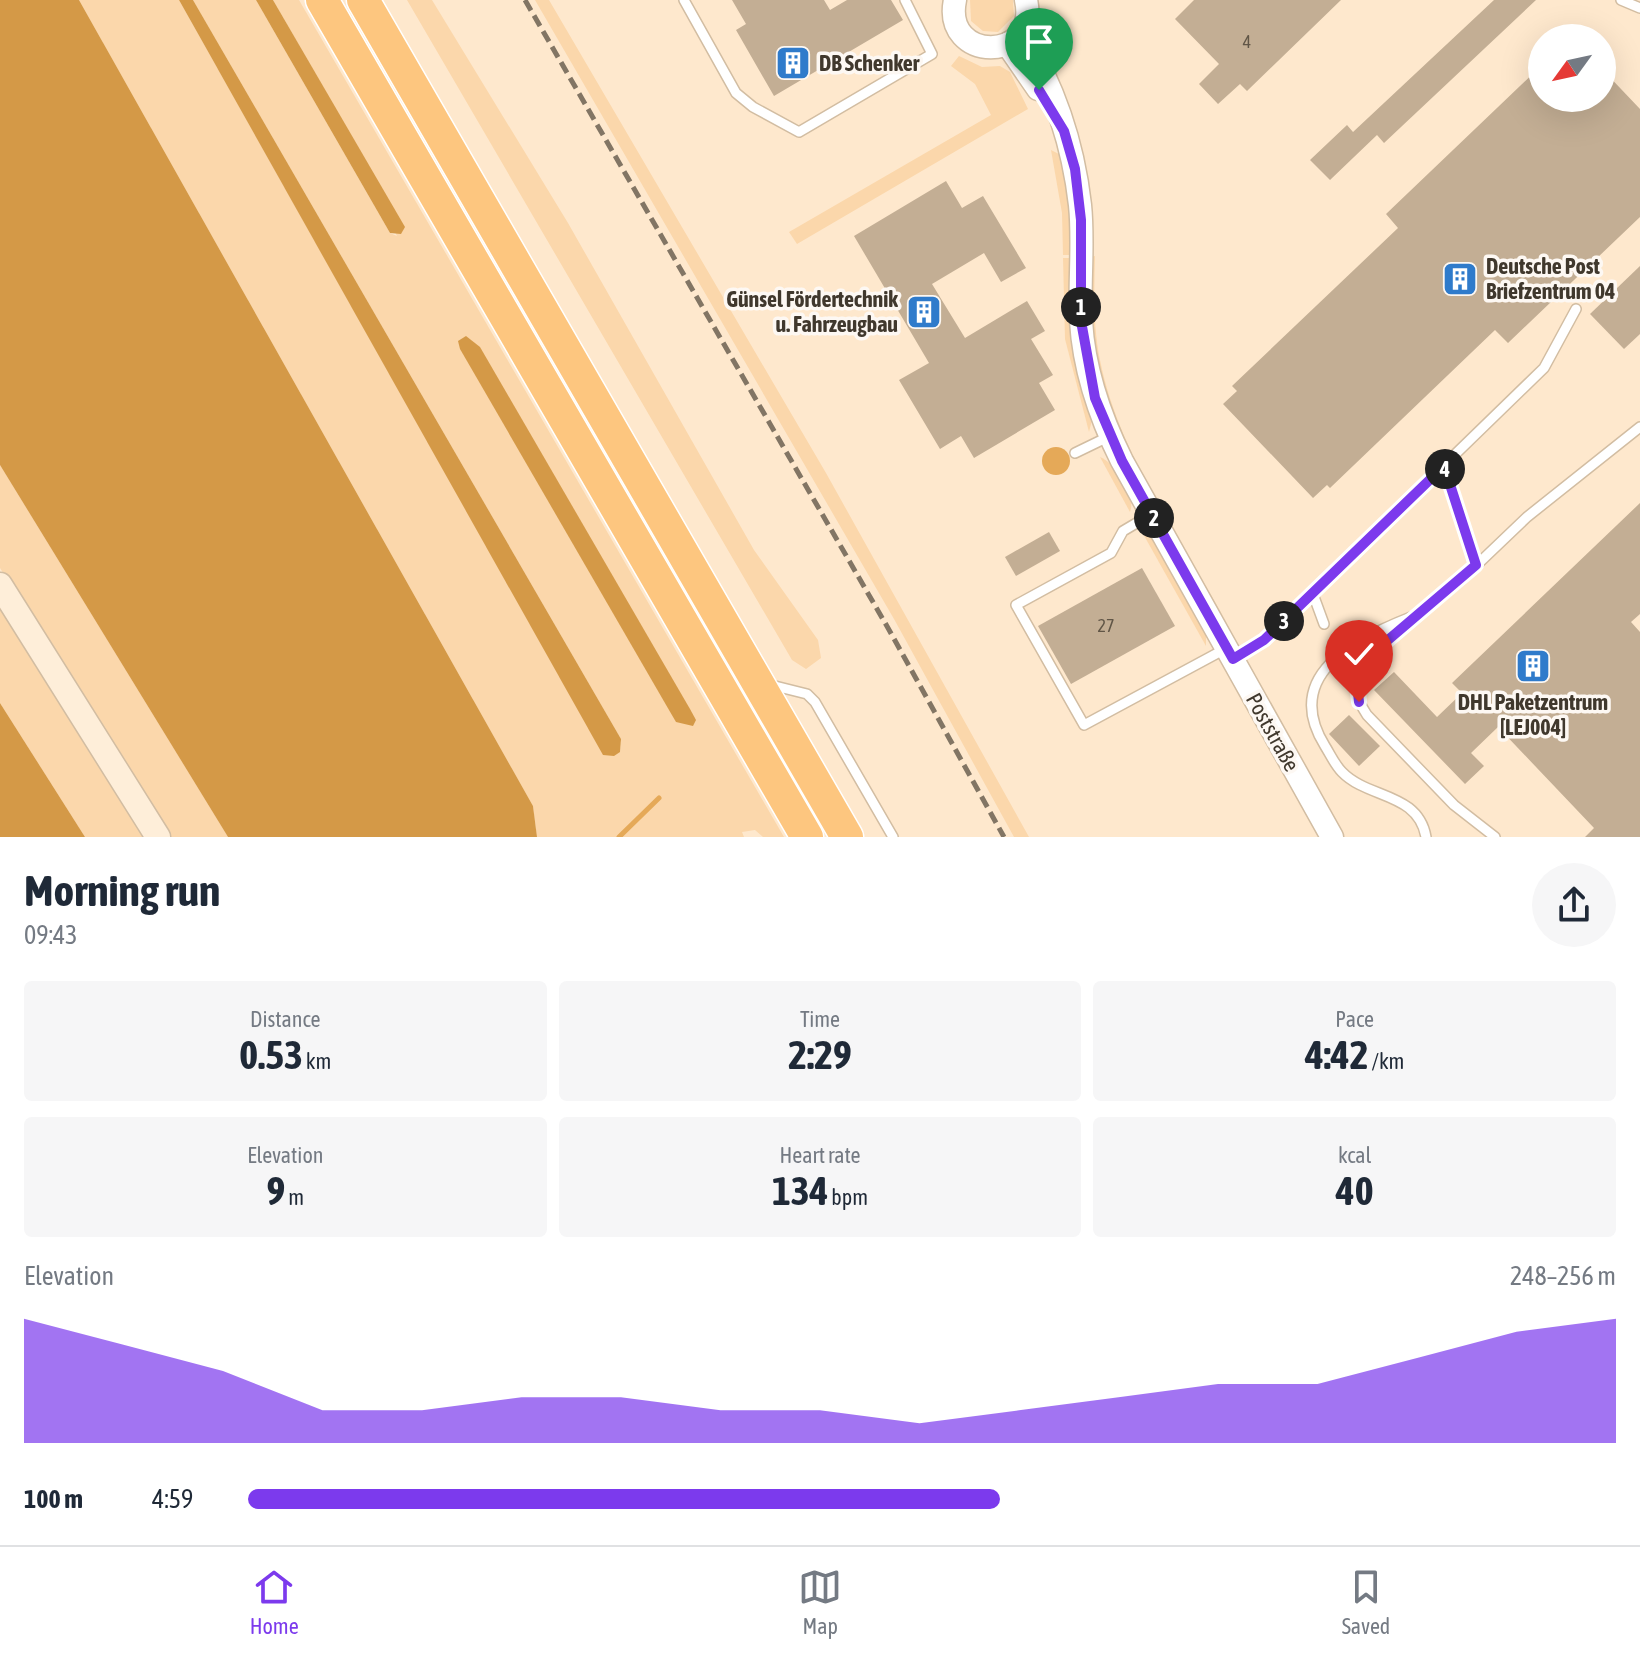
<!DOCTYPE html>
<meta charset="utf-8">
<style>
body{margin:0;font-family:"Asap Condensed",sans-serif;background:#f6f6f7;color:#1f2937;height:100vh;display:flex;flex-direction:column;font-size:30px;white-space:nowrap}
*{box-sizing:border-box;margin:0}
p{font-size:26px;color:#747a83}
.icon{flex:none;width:44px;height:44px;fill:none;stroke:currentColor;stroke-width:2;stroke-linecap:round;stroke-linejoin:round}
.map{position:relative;height:837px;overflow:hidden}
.side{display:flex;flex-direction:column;background:#fff;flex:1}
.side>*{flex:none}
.needle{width:52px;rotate:237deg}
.tools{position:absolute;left:1528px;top:24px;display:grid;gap:16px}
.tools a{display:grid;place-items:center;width:88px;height:88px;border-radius:50%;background:#fff;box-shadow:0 8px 32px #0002;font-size:40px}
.pin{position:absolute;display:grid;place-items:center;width:68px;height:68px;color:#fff;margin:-82px -34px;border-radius:50% 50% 50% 0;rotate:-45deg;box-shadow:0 0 8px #0007}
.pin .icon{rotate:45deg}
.km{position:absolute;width:40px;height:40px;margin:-20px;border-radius:50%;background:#222;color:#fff;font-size:22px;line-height:40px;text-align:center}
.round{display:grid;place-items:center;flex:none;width:84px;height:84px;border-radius:42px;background:#f6f6f7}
.summary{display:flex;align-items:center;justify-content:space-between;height:136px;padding:0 24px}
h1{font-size:44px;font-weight:700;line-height:60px}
.metrics{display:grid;grid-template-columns:repeat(3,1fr);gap:12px;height:136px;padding:8px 24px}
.metrics div{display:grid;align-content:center;border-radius:8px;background:#f6f6f7;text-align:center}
.metrics b{font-size:40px;font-weight:700}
.metrics small{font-size:22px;font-weight:400}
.metrics p{font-size:22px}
.chart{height:224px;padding:16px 24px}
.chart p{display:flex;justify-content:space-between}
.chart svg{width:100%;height:144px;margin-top:8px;fill:#7c3aed;opacity:.7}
ul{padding:0 24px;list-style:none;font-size:26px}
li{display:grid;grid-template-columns:128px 96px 1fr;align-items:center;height:60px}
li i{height:20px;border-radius:10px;background:#7c3aed}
.menu{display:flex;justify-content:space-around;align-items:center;height:112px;border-top:2px solid #e0e1e3;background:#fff;font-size:22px;color:#747a83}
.menu a{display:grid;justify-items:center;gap:4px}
.menu .current{color:#7c3aed}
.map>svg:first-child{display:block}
.green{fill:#fbd7ab;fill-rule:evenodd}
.forest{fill:#d49947}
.water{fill:#e5a958}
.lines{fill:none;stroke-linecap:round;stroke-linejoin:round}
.stream{stroke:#e5a958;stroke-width:5}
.building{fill:#c3ae94}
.service-casing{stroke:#d2bda2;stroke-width:12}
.tertiary-casing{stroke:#d2bda2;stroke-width:25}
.secondary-casing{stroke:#d2bda2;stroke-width:27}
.motorway-casing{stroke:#fff;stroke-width:35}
.service{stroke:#fff;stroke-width:9}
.tertiary{stroke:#fff;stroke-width:22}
.secondary{stroke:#feeed9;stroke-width:24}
.motorway{stroke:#fdc67f;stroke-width:32}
.rail{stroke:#827564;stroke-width:5;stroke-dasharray:12 6;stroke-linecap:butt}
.route-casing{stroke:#fff;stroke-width:16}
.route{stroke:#7c3aed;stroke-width:10}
.labels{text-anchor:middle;stroke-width:7;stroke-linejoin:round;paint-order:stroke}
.number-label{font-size:18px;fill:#615647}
.poi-label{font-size:22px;font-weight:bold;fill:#40382d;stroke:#fdf8f3;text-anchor:start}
.street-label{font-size:22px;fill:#40382d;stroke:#fdf8f3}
</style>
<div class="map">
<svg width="1640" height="837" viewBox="0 0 1640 837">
<rect width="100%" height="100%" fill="#fee8cd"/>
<!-- green -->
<g class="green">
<path d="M 79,0 L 179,0 L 562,680 L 620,752 L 621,739 L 193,0 L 256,0 L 390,233 L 397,236 L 326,92 L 273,0 L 299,0 L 784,837 L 763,837 L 755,830 L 742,832 L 744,837 L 537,837 L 533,806 ZM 458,341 L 520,418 L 695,720 L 585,561 Z"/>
<path d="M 407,0 L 432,0 L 568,223 L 754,550 L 818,640 L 821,658 L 806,669 L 792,660 Z"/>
<path d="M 535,0 L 549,0 L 826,473 L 1029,837 L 1014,837 L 894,619 Z"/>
<path d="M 970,0 L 1013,0 L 1014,16 L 998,32 L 983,31 L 971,21 Z"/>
<path d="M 959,56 L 982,67 L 1000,66 L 1010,72 L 1028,109 L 797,244 L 789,232 L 991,115 L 975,84 L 951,66 Z"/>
<path d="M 1051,150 L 1061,155 L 1070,196 L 1073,255 L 1063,255 L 1062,213 Z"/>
<path d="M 1095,256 C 1094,291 1093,326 1100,360 C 1118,452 1182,542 1227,623 L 1136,470 L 1108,407 L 1091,336 L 1090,257 Z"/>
<path d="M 1063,258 L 1073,258 L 1093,416 L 1089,432 L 1065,339 Z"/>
<path d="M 1100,457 C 1116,464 1137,493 1130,512 Z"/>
<path d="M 0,465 L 228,837 L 168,837 L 0,568 Z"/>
<path d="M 1142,532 L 1157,542 L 1206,633 L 1206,646 Z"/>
<path d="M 0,598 L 149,837 L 85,837 L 0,703 Z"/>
</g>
<!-- forest -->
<g class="forest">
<path d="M 0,0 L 79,0 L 533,806 L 537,837 L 228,837 L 0,465 Z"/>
<path d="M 179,0 L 193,0 L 621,739 L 620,752 L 614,756 L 603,755 Z"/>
<path d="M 256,0 L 273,0 L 405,227 L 401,234 L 390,233 Z"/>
<path d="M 466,336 L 480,347 L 690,709 L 696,720 L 693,726 L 676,722 L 669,710 L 460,349 L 458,341 Z"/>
<path d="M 0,703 L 85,837 L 0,837 Z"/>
</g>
<!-- water -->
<circle class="water" cx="1056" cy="461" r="14"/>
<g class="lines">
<!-- stream -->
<path class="stream" d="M 619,837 L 659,798"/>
</g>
<!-- building -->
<g class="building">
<path d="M 732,0 L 824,0 L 830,10 L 847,0 L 891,0 L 903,20 L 774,96 L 736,30 L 746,24 Z"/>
<path d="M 1194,0 L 1341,0 L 1247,91 L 1240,84 L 1218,104 L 1199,84 L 1219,64 L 1175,19 Z"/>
<path d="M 1494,0 L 1536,0 L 1384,143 L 1377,135 L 1330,180 L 1310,160 L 1347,125 L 1353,132 Z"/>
<path d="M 1542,65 L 1542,98 L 1602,98 L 1602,69 L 1640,109 L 1640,217 L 1508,343 L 1495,330 L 1330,488 L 1327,485 L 1313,498 L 1223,404 L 1237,391 L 1232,386 L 1398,228 L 1386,214 Z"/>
<path d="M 946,181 L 962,208 L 983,196 L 1026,268 L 1001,282 L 984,253 L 932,284 L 965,338 L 1027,301 L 1045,331 L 1031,339 L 1053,375 L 1039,383 L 1055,410 L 974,458 L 961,436 L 940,449 L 899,380 L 929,363 L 854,236 Z"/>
<path d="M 1640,266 L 1640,334 L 1624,349 L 1590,314 Z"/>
<path d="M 1640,503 L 1640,614 L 1631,622 L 1640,632 L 1640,837 L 1585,837 L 1594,828 L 1498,727 L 1471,753 L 1484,766 L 1465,784 L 1374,690 L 1394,672 L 1437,717 L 1462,693 L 1452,683 Z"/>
<path d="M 1049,532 L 1060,551 L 1016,576 L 1005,557 Z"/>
<path d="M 1142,568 L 1175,626 L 1071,684 L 1038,626 Z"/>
<path d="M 1349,715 L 1380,746 L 1359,766 L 1329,734 Z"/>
</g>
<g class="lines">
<!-- service casing -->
<g class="service-casing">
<g id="service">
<path d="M 684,0 L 736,93 L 753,107 L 799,132 L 932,54 L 905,0"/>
<path d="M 1621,0 L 1640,8"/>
<path d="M 1075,453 L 1108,437"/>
<path d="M 1444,466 L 1476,565"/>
<path d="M 1150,515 L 1123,531 L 1111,553 L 1016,605 L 1084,725 L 1227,648"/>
<path d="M 1313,594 L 1324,624"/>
<path d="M 1411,617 C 1355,639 1281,675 1325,746 C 1330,754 1335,765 1342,772 C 1368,799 1418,792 1426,837"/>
<path d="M 1234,658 L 1264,640 L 1544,368 L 1576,309"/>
<path d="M 767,684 L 807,694 L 815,702 L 893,837"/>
<path d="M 1495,837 L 1454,805 L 1367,715 C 1355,697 1352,683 1361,663 L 1460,581 L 1527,517 L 1640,427"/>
</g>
</g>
<!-- tertiary casing -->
<g class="tertiary-casing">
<g id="tertiary">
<path d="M 955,0 C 942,63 1040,63 1026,0"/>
<path d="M 1021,33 C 1054,86 1073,143 1080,205 C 1084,243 1079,283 1081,321 C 1084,371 1100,417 1122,461 L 1332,837"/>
<path d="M 1007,44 L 1038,89"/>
</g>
</g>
<!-- secondary casing -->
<g class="secondary-casing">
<path id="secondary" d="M 0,585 L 158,837"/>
</g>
<!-- motorway casing -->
<g class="motorway-casing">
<g id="motorway">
<path d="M 322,0 L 807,837"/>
<path d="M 363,0 L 847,837"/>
</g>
</g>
<!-- service -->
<use href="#service" class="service"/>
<!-- tertiary -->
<use href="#tertiary" class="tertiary"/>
<!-- secondary -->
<use href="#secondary" class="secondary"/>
<!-- motorway -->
<use href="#motorway" class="motorway"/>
<!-- rail -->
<path class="rail" d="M 525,0 L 888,628 L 1004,837"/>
</g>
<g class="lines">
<!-- route casing -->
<g class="route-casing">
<path id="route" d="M 1039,90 L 1064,131 L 1075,169 L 1081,220 L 1081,321 L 1095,398 L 1122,461 L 1233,659 L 1264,640 L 1444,466 L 1476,565 L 1361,663 L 1356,675 L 1359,702"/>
</g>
<!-- route -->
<use href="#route" class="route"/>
</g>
<!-- icons -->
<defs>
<g id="building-square" transform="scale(1.8)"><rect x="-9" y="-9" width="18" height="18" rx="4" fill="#2f7bcb" stroke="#fdf8f3"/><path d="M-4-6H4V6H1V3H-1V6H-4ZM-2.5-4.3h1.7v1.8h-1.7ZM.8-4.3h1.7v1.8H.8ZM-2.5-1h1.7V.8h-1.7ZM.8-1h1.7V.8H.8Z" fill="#fff"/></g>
</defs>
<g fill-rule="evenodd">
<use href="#building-square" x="793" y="63"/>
<use href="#building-square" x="1460" y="279"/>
<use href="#building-square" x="924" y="312"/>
<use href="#building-square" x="1533" y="666"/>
</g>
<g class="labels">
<!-- number labels -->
<g class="number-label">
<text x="1247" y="48">4</text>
<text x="1106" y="632">27</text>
</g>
<!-- poi labels -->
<g class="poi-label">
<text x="819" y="71">DB Schenker</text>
<text x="1486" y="274">Deutsche Post<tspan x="1486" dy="25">Briefzentrum 04</tspan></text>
<text x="898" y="307" text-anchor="end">Günsel Fördertechnik<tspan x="898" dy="25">u. Fahrzeugbau</tspan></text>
<text x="1533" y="710" text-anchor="middle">DHL Paketzentrum<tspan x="1533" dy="25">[LEJ004]</tspan></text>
</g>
<!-- street labels -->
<g class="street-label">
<text transform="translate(1273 732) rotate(61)" y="8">Poststraße</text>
</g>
</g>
</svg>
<div class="tools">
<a><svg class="needle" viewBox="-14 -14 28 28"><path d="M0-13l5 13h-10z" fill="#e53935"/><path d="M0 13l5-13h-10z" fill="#747a83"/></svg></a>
</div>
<div class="pin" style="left:1039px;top:90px;background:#1e9e55"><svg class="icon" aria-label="arrive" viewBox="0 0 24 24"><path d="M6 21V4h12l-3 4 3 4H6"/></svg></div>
<div class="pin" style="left:1359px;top:702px;background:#d93025"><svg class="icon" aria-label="check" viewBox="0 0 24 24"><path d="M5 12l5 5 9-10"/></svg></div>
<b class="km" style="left:1081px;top:307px">1</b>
<b class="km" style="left:1154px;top:518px">2</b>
<b class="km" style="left:1284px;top:621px">3</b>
<b class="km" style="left:1445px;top:469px">4</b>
</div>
<section class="side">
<div class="summary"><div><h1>Morning run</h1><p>09:43</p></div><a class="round"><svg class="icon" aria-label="share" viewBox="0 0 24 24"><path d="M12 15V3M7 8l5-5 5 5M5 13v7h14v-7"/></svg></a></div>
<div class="metrics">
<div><p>Distance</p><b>0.53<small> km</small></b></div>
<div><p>Time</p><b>2:29</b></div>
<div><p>Pace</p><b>4:42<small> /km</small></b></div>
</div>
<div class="metrics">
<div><p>Elevation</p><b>9<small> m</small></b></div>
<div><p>Heart rate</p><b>134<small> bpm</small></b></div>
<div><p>kcal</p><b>40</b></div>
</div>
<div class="chart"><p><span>Elevation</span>248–256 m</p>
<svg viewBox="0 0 160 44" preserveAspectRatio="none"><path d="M0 44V6L10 14L20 22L30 34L40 34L50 30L60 30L70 34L80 34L90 38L100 34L110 30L120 26L130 26L140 18L150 10L160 6V44z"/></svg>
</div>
<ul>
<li><b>100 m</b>4:59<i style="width:55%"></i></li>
</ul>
</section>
<nav class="menu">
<a class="current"><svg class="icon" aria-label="home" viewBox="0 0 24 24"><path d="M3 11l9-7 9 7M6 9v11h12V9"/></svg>Home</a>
<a><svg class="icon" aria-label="map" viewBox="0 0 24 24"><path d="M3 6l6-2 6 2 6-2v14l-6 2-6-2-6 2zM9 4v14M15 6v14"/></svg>Map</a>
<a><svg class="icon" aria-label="saved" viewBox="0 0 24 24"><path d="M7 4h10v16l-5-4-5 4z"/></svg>Saved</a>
</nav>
